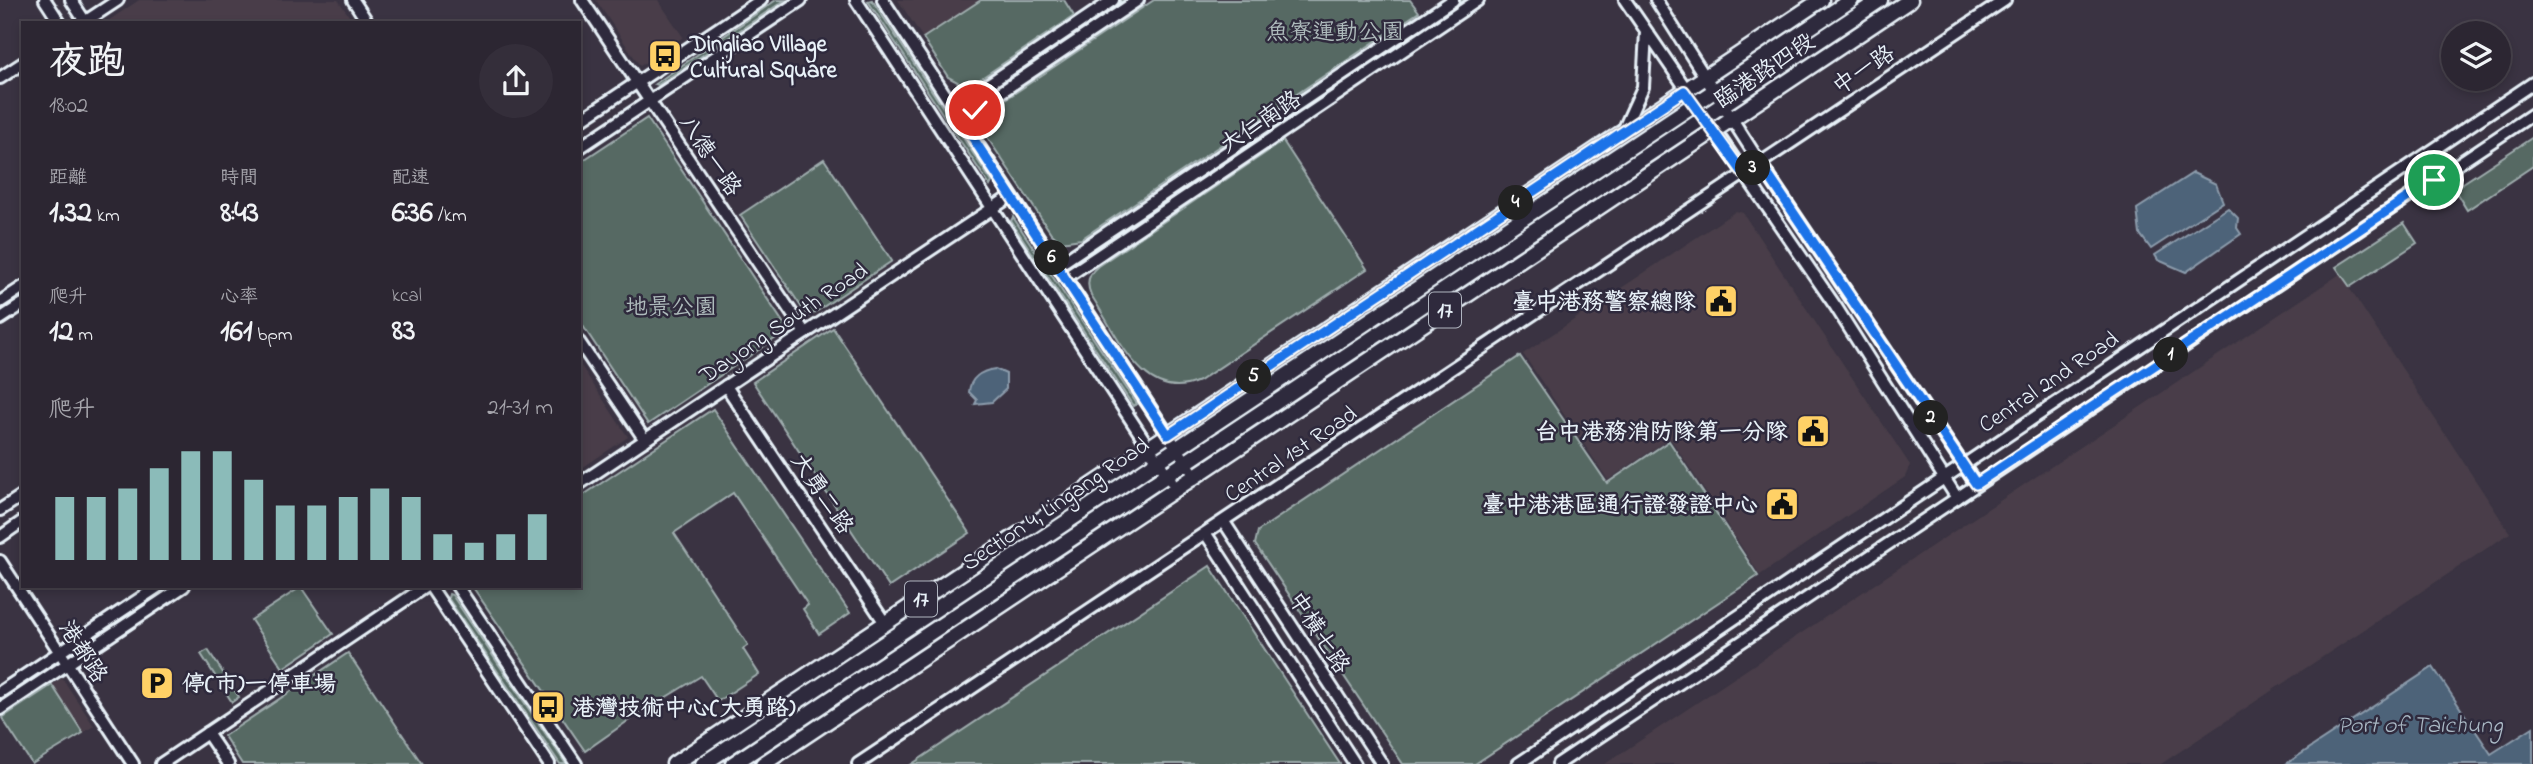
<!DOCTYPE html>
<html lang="zh-TW">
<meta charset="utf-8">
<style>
body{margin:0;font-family:"Indie Flower","LXGW WenKai TC",sans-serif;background:#342e3a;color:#f1f3f6;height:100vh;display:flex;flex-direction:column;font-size:26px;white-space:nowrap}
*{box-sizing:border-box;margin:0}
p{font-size:23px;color:#a6a5ac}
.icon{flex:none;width:38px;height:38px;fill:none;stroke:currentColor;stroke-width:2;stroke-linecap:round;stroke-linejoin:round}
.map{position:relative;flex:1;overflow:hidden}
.side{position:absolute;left:21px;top:21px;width:560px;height:567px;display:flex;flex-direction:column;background:#2c2632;border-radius:0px;box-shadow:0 4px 10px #0003,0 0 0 2px #48434d}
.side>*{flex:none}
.buttons{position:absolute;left:2441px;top:21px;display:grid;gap:14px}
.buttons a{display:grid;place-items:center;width:70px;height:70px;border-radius:50%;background:#2c2632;box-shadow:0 4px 10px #0003,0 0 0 2px #48434d;font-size:35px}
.pin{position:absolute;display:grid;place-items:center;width:60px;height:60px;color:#fff;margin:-30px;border:4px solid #fff;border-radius:50%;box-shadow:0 2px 7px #0007}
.km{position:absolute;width:35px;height:35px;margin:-18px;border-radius:50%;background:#222;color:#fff;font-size:19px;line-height:35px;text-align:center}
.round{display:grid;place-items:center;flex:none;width:74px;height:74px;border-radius:37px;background:#342e3a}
.headline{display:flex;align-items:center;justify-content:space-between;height:119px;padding:0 28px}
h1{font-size:38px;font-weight:700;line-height:52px}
.figures{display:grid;grid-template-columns:repeat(3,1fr);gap:10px;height:119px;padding:7px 28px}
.figures div{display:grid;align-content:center}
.figures b{font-size:30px;font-weight:700}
.figures small{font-size:19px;font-weight:400}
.figures p{font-size:19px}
.chart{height:196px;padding:14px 28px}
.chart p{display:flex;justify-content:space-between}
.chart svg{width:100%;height:126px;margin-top:7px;stroke:#8bbbb9;stroke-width:6}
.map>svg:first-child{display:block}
.built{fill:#483e48}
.green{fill:#566963;stroke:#9fadae;stroke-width:2}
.water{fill:#4e6479;stroke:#8c9cac;stroke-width:2}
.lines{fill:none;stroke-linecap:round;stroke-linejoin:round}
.minor-casing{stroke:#e8f1f8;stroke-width:16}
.major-casing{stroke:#e8f1f8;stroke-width:19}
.minor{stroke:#2f2a3d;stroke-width:10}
.major{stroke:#2f2a3d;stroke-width:14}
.route-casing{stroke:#fff;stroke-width:14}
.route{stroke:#1a73e8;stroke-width:9}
.labels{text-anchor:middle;stroke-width:5;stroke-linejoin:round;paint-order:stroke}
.shield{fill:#2f2a3d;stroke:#b0b5c0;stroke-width:2}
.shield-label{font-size:21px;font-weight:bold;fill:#e8f1f8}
.park-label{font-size:23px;fill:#aebbbc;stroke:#2f2a3d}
.poi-label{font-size:23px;font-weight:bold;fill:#e8f1f8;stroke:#2f2a3d;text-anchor:start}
.street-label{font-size:23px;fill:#e8f1f8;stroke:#2f2a3d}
.water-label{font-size:24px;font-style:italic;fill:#aab9c5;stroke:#2f2a3d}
</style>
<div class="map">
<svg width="2533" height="764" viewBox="0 0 2533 764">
<rect width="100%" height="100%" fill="#3a3342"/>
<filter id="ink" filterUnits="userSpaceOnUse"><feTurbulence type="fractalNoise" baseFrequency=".0143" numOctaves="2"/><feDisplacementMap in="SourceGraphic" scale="14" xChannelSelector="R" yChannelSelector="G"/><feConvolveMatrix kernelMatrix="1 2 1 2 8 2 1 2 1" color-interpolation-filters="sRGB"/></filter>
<g filter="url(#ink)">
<!-- built -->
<g class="built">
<path d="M 139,0 L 338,0 L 354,23 L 105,23 Z"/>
<path d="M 596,0 L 658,0 L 683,37 L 640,66 Z"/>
<path d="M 898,0 L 981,0 L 923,38 Z"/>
<path d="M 1736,211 L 1743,213 L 1910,465 L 1905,477 L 1760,575 L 1670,438 L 1608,480 L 1523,354 Z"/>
<path d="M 2340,274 L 2510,533 L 2161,764 L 1605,764 Z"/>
<path d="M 579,363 L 628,437 L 579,470 Z"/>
<path d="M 62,678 L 94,726 L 83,733 L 52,685 Z"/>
</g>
<!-- green -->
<g class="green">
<path d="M 776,0 L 785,0 L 658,85 L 655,84 Z"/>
<path d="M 872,0 L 992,182 L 990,186 L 868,1 Z"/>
<path d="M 981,0 L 1064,0 L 1074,16 L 977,81 L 961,84 L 948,77 L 923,38 Z"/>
<path d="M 1123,0 L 1128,0 L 977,100 L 977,98 Z"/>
<path d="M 1154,0 L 1410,0 L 1419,12 L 1081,239 L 1061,242 L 1051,233 L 987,137 L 986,117 L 994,107 Z"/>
<path d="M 1463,0 L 1468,0 L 1080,259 L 1081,257 Z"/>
<path d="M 647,118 L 788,330 L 648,424 L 579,320 L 579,163 Z"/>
<path d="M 2533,137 L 2533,166 L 2467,210 L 2454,189 Z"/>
<path d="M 1283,141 L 1367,269 L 1199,381 C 1143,406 1116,332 1091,295 C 1086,284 1088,274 1098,266 Z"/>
<path d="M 824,159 L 892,261 L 808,317 L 740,215 Z"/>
<path d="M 1013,217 L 1137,404 L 1133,406 L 1011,221 Z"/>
<path d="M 2404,223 L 2417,243 L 2350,287 L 2336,267 Z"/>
<path d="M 833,328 L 970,533 L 889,587 L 753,382 Z"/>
<path d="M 1520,356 L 1607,483 L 1669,441 L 1758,576 L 1475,764 L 1403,764 L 1255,544 L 1258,531 Z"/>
<path d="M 713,409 L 850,613 L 819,634 L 803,609 L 808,605 L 733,493 L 674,533 L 748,645 L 743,649 L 759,674 L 718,701 L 701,676 L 635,716 L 585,751 L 472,586 L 579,586 L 579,498 Z"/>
<path d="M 1210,566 L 1340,764 L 912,764 Z"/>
<path d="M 168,586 L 174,586 L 79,647 L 80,645 Z"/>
<path d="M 301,587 L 333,634 L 283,668 L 251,620 Z"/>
<path d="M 449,594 L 452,595 L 566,764 L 560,764 L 448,598 Z"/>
<path d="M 208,650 L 239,697 L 232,702 L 201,654 Z"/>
<path d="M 348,653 L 422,764 L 242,764 L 224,736 Z"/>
<path d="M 52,685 L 83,733 L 32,764 L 2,718 Z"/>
</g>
<!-- water -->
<g class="water">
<path d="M 2193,173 L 2216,184 L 2223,202 L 2151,249 L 2140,234 L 2137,209 Z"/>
<path d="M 2228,208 L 2238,218 L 2237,228 L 2241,234 L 2186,272 L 2158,260 L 2155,255 Z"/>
<path d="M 995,369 L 1006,374 L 1006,389 L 992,402 L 975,404 L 977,400 L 969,392 C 970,378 981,371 995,369 Z"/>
<path d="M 2433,667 L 2491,754 L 2533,727 L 2533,764 L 2286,764 Z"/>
</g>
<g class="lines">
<!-- minor casing -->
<g class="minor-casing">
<g id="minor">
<path d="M 45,0 L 60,23"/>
<path d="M 71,0 L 86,23"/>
<path d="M 353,0 L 368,23"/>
<path d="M 582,0 L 805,333"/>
<path d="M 856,0 L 1171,481"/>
<path d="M 883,0 L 1195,476"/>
<path d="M 1625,0 L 1836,307 L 1957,498"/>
<path d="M 1656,0 L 1760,163 L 1976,484"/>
<path d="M 83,23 L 118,0"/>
<path d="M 0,78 L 23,63"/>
<path d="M 953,108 L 1113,0"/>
<path d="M 961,119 L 1138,0"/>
<path d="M 579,121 L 761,0"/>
<path d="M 1622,133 L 1643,87 L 1646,32"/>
<path d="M 579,148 L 801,0"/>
<path d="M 1057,266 L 1453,0"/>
<path d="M 1065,278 L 1478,0"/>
<path d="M 0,302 L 23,287"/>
<path d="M 0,319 L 23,304"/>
<path d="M 579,342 L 645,440"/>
<path d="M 726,386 L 885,623"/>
<path d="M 579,484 L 1011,196"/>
<path d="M 0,510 L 23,495"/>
<path d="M 1224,522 L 1382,764"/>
<path d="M 1206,534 L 1355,764"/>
<path d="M 0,537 L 23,521"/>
<path d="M 0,561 L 133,764"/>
<path d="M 430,586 L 549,764"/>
<path d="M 457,586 L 576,764"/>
<path d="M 0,692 L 159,586"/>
<path d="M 0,709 L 184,586"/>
<path d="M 207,733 L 228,764"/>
<path d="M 161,764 L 426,586"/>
<path d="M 858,764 L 2005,0"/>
<path d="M 1518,764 L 2533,83"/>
<path d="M 1558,764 L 2533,114"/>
</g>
</g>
<!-- major casing -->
<g class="major-casing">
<g id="major">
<path d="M 674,764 L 1821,0"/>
<path d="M 703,764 L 1851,0"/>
<path d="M 733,764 L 1880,0"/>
<path d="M 763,764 L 1910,0"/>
</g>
</g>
<!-- minor -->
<use href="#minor" class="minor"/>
<!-- major -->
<use href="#major" class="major"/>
</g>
</g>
<g class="lines" filter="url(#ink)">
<!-- route casing -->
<g class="route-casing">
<path id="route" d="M 975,110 L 961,120 L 1168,435 L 1684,91 L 1744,174 L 1760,163 L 1976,484 L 2434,180"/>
</g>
<!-- route -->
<use href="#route" class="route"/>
</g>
<!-- icons -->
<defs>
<g id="bus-square" transform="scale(1.75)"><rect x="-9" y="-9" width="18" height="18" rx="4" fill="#ffd166" stroke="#2f2a3d"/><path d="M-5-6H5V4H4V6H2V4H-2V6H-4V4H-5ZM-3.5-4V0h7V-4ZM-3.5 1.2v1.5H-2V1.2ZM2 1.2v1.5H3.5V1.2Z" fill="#111"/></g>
<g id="civic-square" transform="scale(1.75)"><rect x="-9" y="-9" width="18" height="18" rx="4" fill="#ffd166" stroke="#2f2a3d"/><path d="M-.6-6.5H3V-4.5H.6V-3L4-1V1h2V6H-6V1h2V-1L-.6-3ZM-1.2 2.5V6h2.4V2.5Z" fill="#111"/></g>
<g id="parking-square" transform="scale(1.75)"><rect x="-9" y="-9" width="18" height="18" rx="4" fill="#ffd166" stroke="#2f2a3d"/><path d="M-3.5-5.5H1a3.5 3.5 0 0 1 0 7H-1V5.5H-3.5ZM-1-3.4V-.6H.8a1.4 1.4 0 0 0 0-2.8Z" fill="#111"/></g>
</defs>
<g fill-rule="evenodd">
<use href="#bus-square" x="665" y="56"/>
<use href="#civic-square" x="1721" y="301"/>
<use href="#civic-square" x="1813" y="431"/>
<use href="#civic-square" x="1782" y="504"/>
<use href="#parking-square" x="157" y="683"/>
<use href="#bus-square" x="548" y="707"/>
</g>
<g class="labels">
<!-- shield labels -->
<g class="shield">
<rect x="1429" y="292.5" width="32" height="35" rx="5"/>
<rect x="905" y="581.5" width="32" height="35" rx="5"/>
</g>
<g class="shield-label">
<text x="1445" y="317">17</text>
<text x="921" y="606">17</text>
</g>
<!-- park labels -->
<g class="park-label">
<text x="1335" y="39">魚寮運動公園</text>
<text x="671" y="314">地景公園</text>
</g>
<!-- poi labels -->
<g class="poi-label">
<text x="690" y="51">Dingliao Village<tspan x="690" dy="26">Cultural Square</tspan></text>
<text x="1696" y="309" text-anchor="end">臺中港務警察總隊</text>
<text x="1788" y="439" text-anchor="end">台中港務消防隊第一分隊</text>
<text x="1758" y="512" text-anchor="end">臺中港港區通行證發證中心</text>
<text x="182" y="691">停(市)一停車場</text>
<text x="572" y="715">港灣技術中心(大勇路)</text>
</g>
<!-- street labels -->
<g class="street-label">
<text transform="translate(1863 69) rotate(-34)" y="8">中一路</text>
<text transform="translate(1764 70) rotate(-34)" y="8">臨港路四段</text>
<text transform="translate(1260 121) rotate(-34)" y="8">大仁南路</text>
<text transform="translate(711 155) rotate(56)" y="8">八德一路</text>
<text transform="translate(783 322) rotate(-34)" y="8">Dayong South Road</text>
<text transform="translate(2048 381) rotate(-34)" y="8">Central 2nd Road</text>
<text transform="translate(1290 453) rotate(-34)" y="8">Central 1st Road</text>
<text transform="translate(823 493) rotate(56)" y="8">大勇二路</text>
<text transform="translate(1055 503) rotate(-34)" y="8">Section 4, Lingang Road</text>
<text transform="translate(1320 632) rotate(57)" y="8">中橫七路</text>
<text transform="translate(84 651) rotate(57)" y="8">港都路</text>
</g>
<!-- water labels -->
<g class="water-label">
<text x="2420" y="732">Port of Taichung</text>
</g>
</g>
</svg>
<div class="buttons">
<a><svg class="icon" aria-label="layers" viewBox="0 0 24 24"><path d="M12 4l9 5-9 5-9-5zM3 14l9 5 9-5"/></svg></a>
</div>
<div class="pin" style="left:2434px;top:180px;background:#1e9e55"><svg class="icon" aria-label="arrive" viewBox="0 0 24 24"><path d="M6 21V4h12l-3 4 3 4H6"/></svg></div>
<div class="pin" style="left:975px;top:110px;background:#d93025"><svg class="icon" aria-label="check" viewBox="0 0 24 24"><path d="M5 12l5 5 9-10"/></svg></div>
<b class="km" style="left:2171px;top:355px">1</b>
<b class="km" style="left:1931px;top:418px">2</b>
<b class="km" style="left:1753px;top:168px">3</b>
<b class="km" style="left:1516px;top:203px">4</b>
<b class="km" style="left:1254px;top:377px">5</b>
<b class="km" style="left:1052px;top:258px">6</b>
<section class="side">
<div class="headline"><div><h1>夜跑</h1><p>18:02</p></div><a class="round"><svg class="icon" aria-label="share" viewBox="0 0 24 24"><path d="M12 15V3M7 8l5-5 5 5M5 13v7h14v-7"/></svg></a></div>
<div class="figures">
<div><p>距離</p><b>1.32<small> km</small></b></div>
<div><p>時間</p><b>8:43</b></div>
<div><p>配速</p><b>6:36<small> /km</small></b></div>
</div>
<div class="figures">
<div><p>爬升</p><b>12<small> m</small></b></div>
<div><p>心率</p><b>161<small> bpm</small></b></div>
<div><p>kcal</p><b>83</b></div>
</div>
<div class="chart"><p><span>爬升</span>21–31 m</p>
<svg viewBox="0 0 160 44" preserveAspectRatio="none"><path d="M5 44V22M15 44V22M25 44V19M35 44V12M45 44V6M55 44V6M65 44V16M75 44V25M85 44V25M95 44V22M105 44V19M115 44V22M125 44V35M135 44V38M145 44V35M155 44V28"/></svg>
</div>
</section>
</div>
